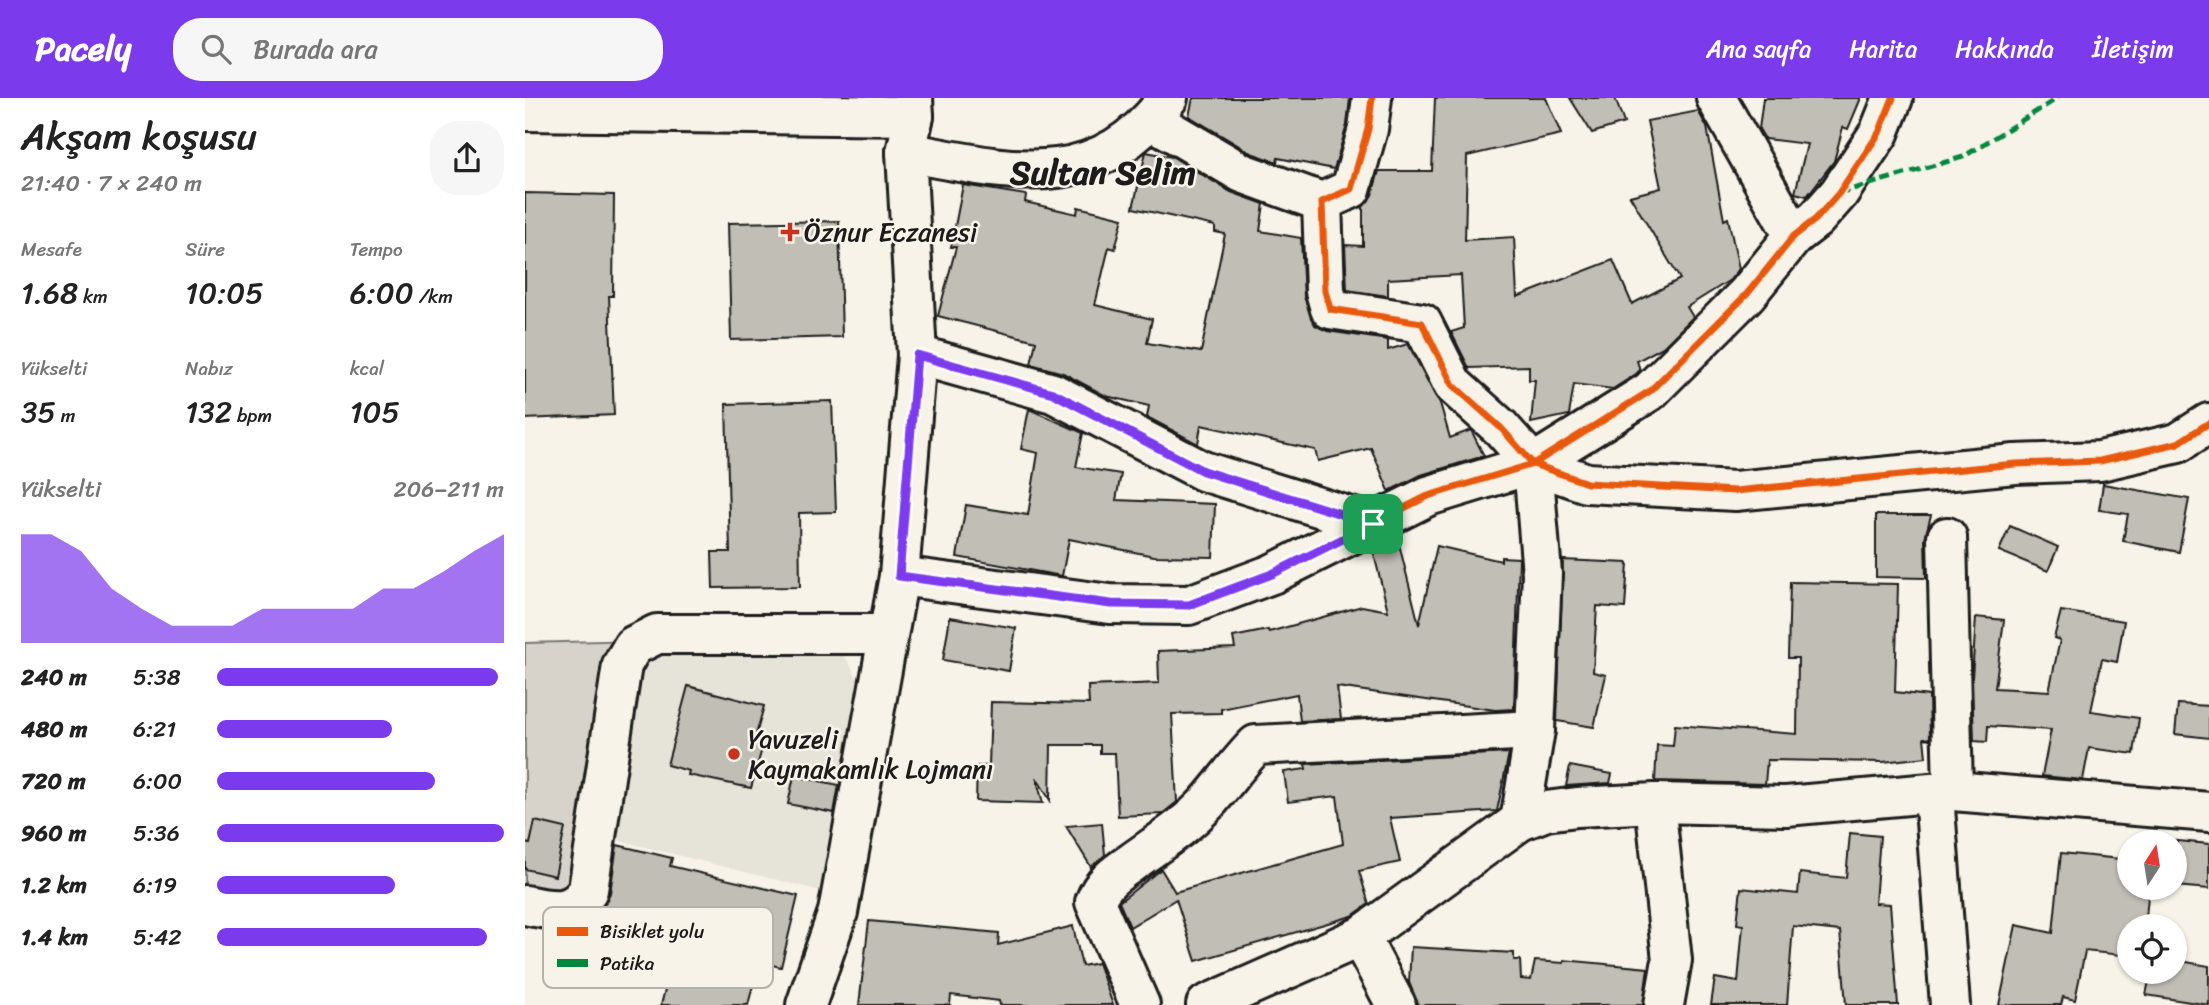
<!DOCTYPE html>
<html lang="tr">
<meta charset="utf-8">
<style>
body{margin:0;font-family:Sriracha,sans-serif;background:#f6f6f6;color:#222;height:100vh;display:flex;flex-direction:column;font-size:26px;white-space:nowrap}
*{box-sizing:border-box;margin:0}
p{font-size:23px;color:#767676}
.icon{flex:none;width:38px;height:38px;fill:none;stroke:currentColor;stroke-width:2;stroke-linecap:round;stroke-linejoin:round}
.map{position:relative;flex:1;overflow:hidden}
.side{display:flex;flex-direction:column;background:#fff;width:525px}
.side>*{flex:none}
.needle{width:46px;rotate:12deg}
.buttons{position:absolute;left:1592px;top:732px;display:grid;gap:14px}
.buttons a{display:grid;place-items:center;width:70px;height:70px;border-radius:50%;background:#fff;box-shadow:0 2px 5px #0004;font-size:35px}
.pin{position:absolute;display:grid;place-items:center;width:60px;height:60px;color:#fff;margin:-30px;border-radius:14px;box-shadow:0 4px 10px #0006}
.round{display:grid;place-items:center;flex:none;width:74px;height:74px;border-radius:28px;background:#f6f6f6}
.summary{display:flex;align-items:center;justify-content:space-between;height:119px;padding:0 21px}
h1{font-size:38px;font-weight:600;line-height:52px}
.stats{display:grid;grid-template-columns:repeat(3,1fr);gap:10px;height:119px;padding:7px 21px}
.stats div{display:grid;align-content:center}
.stats b{font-size:30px;font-weight:600}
.stats small{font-size:19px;font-weight:400}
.stats p{font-size:19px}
.chart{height:196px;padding:14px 21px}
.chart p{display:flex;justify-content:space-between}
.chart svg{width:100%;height:126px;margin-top:7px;fill:#7c3aed;opacity:.7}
ul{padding:0 21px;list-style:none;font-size:23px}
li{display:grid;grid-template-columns:112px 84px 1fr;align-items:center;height:52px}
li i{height:18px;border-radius:9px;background:#7c3aed}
header{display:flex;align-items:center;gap:42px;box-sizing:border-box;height:98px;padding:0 35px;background:#7c3aed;color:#fff}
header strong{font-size:33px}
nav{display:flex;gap:38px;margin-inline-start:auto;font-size:24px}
.search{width:490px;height:63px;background:#f6f6f6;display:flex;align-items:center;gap:18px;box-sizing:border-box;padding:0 24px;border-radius:28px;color:#767676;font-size:26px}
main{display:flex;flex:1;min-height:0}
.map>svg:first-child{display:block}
.built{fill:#e6e3d9}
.green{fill:#d7d3cb;stroke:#7a7874;stroke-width:2}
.building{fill:#c0beb5;stroke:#1c1c1c;stroke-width:2}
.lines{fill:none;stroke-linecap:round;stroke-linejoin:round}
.minor-casing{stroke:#1c1c1c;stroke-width:44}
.major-casing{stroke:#1c1c1c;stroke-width:44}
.minor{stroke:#f7f3e8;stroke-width:38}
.major{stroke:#f7f3e8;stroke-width:38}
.quiet{stroke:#00873e;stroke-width:5;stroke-dasharray:10 5;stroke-linecap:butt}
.cycleway-casing{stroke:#f7f3e8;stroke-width:11}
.cycleway{stroke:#e8590c;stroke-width:7}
.route-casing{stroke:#fff;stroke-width:14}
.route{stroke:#7c3aed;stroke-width:9}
.poi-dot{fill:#c8321e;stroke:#f7f3e8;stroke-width:2.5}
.labels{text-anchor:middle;stroke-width:5;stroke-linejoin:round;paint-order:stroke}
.poi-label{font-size:26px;fill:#1c1c1c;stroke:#f7f3e8;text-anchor:start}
.district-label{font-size:33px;font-weight:bold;fill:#1c1c1c;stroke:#f7f3e8}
.key{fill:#f7f3e8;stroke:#b5b2ab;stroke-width:2}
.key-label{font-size:19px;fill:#1c1c1c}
</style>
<header>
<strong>Pacely</strong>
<div class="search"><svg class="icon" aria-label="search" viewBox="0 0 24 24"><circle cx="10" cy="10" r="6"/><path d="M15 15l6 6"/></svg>Burada ara</div>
<nav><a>Ana sayfa</a><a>Harita</a><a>Hakkında</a><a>İletişim</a></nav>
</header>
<main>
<section class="side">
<div class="summary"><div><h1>Akşam koşusu</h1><p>21:40 · 7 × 240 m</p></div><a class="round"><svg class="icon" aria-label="share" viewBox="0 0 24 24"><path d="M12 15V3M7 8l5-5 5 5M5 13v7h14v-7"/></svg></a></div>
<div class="stats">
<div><p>Mesafe</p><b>1.68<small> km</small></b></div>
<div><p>Süre</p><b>10:05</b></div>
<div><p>Tempo</p><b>6:00<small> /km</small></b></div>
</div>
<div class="stats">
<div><p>Yükselti</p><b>35<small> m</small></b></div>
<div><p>Nabız</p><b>132<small> bpm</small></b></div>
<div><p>kcal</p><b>105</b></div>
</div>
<div class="chart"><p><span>Yükselti</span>206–211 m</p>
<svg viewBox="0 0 160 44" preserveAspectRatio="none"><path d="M0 44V6L10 6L20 12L30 25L40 32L50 38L60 38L70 38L80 32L90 32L100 32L110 32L120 25L130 25L140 19L150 12L160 6V44z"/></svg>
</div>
<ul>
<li><b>240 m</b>5:38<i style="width:98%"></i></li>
<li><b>480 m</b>6:21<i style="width:61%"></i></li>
<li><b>720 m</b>6:00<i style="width:76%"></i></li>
<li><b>960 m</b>5:36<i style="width:100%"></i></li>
<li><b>1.2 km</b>6:19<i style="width:62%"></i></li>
<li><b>1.4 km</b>5:42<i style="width:94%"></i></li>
</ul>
</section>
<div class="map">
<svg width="1684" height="907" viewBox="0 0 1684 907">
<rect width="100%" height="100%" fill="#f7f3e8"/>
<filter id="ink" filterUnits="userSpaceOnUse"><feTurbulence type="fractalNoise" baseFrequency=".0143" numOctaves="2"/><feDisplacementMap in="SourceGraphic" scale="14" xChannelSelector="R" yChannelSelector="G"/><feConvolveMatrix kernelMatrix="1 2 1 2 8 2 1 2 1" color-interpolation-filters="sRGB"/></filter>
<g filter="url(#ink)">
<!-- built -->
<path class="built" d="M 118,554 L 313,554 L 322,561 L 333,582 L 333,595 L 300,794 L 84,740 Z"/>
<!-- green -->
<path class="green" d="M 117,542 L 65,785 L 0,807 L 0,545 Z"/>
<!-- building -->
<g class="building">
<path d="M 668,0 L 825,0 L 822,27 L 809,71 L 753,60 L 752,64 L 726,55 L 664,18 Z"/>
<path d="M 910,0 L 1021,0 L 1036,36 L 942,58 L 940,142 L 989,139 L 992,199 L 1088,162 L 1107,206 L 1155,181 L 1105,98 L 1136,90 L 1122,23 L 1173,13 L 1182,29 L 1199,122 L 1203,120 L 1214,171 L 1205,182 L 1162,209 L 1168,219 L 1138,249 L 1112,263 L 1115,272 L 1111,276 L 1088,291 L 1049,286 L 1044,317 L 1006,325 L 1010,282 L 1004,282 L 1004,268 L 944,270 L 926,234 L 939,230 L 936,177 L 863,181 L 863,198 L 822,192 L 820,147 L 838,148 L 838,109 L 847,97 L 854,73 L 907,73 Z"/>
<path d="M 1045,0 L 1090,0 L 1099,25 L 1067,35 Z"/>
<path d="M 1238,0 L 1336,0 L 1323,31 L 1318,29 L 1309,63 L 1282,98 L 1270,95 L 1282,46 L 1240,41 L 1234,31 Z"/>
<path d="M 621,54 L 648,59 L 706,94 L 739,106 L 735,133 L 776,140 L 779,199 L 790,227 L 802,233 L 863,242 L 863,252 L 883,246 L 915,305 L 925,340 L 946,332 L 959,358 L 896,377 L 864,393 L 846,350 L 793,363 L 790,352 L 676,327 L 673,346 L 622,319 L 624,308 L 581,298 L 538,275 L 506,266 L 511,243 L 413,218 L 431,149 L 426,149 L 438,87 L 501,97 L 500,104 L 552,116 L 553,109 L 598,120 L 590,151 L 584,149 L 570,207 L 627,221 L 622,245 L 676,254 L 700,136 L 690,134 L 690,128 L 608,110 Z"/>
<path d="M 0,95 L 89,97 L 88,198 L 84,198 L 89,317 L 0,321 Z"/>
<path d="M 314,123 L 317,239 L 206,242 L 203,125 Z"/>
<path d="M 307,303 L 311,414 L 274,415 L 275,489 L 188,490 L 187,454 L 205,454 L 201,306 Z"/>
<path d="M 504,311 L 558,335 L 551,369 L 596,376 L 591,402 L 690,406 L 688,459 L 629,458 L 544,441 L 537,478 L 432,459 L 441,407 L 503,417 L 513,355 L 496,351 Z"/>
<path d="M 1578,386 L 1664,401 L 1654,454 L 1598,443 L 1603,416 L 1574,412 Z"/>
<path d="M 1351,417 L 1406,417 L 1400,440 L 1401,480 L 1351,479 Z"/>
<path d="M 1485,428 L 1533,449 L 1523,473 L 1474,453 Z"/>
<path d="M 874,446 L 894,527 L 912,448 L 976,463 L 976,459 L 994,460 L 989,611 L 970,612 L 812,589 L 816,621 L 775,623 L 772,596 L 696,611 L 696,615 L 647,616 L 652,704 L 637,716 L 593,718 L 590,655 L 575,655 L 575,647 L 526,647 L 525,702 L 511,679 L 518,705 L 451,703 L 452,668 L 464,668 L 466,604 L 564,606 L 563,588 L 634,585 L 633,553 L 710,550 L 708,539 L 743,532 L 744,534 L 837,508 L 863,513 L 848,452 Z"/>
<path d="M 1038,462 L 1103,465 L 1100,510 L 1072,508 L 1068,574 L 1081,577 L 1069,629 L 1032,623 Z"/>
<path d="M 1265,484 L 1373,486 L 1370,594 L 1404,598 L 1405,641 L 1399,640 L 1401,659 L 1358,664 L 1242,662 L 1240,686 L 1130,683 L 1132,647 L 1148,648 L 1150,627 L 1272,636 L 1273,560 L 1263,560 Z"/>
<path d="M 1536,513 L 1599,523 L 1592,564 L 1577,561 L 1566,613 L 1614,620 L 1609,656 L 1564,650 L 1558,682 L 1517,678 L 1526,632 L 1463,628 L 1462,644 L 1449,643 L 1447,580 L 1451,519 L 1479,522 L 1470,590 L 1524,593 L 1535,542 L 1529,540 Z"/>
<path d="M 425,519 L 491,530 L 484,573 L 418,562 Z"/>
<path d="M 163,588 L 239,608 L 229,644 L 238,647 L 226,690 L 163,677 L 164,673 L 142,667 Z"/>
<path d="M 1653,606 L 1684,608 L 1684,640 L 1650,636 Z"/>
<path d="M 984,655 L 972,713 L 865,720 L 875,764 L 834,773 L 844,806 L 827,818 L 671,863 L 651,801 L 605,829 L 594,804 L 636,771 L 650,794 L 818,746 L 812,698 L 763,704 L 759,674 L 781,671 L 780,666 Z"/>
<path d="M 1045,668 L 1087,676 L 1085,685 L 1041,688 Z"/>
<path d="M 269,678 L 314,687 L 309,715 L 263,706 Z"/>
<path d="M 10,723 L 40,730 L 30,778 L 0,771 L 0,745 L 5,746 Z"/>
<path d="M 577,725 L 580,757 L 566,769 L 541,728 Z"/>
<path d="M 1325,735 L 1355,738 L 1350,805 L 1365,806 L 1373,907 L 1321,907 L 1315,833 L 1268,828 L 1262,907 L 1186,907 L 1190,880 L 1213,884 L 1218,827 L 1212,826 L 1216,790 L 1273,796 L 1275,775 L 1321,780 Z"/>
<path d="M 1632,741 L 1684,746 L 1684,791 L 1650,788 L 1650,744 L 1631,744 Z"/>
<path d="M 92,747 L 147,760 L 145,768 L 273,798 L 256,869 L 234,864 L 223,907 L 136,907 L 154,837 L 74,818 L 85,795 Z"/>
<path d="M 1536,755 L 1605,762 L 1605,789 L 1624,789 L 1620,828 L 1605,828 L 1605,858 L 1560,853 L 1550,902 L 1538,899 L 1536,907 L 1474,907 L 1491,827 L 1528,835 Z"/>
<path d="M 344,823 L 474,835 L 473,847 L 548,828 L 557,868 L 573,865 L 588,907 L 475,907 L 474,903 L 426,897 L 425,907 L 334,907 Z"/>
<path d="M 886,849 L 989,855 L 989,862 L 995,862 L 996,881 L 1006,882 L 1010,863 L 1039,865 L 1039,862 L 1123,870 L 1118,907 L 893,907 L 884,884 Z"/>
<path d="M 1650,862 L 1684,868 L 1684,907 L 1621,897 L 1626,873 L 1650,873 Z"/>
</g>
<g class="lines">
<!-- minor casing -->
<g class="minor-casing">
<g id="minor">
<path d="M 847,0 L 843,31 L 826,91 L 797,104 L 800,193 L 805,211 L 897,225 L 928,287 L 976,330 L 1008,366 L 1062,385 L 1210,393 L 1490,366 L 1575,363 L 1653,345 L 1684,325"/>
<path d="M 1191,0 L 1269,138"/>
<path d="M 0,13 L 389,18"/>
<path d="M 627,22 L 717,75 L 797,104"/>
<path d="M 381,54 C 484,73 571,98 643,0"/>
<path d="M 392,257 L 528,295 L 678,373 L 848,426"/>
<path d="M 1422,439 L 1428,693"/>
<path d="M 374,478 L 585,506 L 664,507 L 747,476 L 903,398 L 1008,366 L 1125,293 L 1222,196 L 1269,138 L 1291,121 L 1314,95 L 1354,35 L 1368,0"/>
<path d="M 1409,697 L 1425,907"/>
<path d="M 1130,705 L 1147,862 L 1139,907"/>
<path d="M 995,723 L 1010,632 L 1017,476 L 1008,366"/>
<path d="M 0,807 C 25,812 48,818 63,792 L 97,567 L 108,548 L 132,536 L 363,536"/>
<path d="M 835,839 L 871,907"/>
<path d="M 615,907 L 570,804 C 577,785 590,776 606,765 C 632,746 660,729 682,705 C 699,686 713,665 731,647 L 1010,632"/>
<path d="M 681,907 L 835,839 L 995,723 L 1021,713 L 1052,709 L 1130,705 L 1261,708 L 1428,693 L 1684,714"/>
</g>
</g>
<!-- major casing -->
<g class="major-casing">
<path id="major" d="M 281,907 L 313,814 L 374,478 L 392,257 L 381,54 L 389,18 L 388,0"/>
</g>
<!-- minor -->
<use href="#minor" class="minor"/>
<!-- major -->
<use href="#major" class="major"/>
<!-- quiet -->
<path class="quiet" d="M 1314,95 L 1438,59 L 1533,0"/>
<!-- cycleway casing -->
<g class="cycleway-casing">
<g id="cycleway">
<path d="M 847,0 L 843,31 L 826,91 L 797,104 L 800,193 L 805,211 L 897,225 L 928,287 L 976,330 L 1008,366 L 1062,385 L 1210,393 L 1490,366 L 1575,363 L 1653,345 L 1684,325"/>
<path d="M 374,478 L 585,506 L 664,507 L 747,476 L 903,398 L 1008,366 L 1125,293 L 1222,196 L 1269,138 L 1291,121 L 1314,95 L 1354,35 L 1368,0"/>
</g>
</g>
<!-- cycleway -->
<use href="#cycleway" class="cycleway"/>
</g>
</g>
<g class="lines" filter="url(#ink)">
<!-- route casing -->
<g class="route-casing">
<path id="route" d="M 392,257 L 528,295 L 678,373 L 848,426 L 747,476 L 664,507 L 586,506 L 374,478 Z"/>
</g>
<!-- route -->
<use href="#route" class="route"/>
</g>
<!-- markers -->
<g class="poi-dot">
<path d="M261.5 123.5h7v7h7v7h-7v7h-7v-7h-7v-7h7z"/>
<circle cx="209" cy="656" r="7"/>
</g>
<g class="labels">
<!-- poi labels -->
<g class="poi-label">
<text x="279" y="143">Öznur Eczanesi</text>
<text x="223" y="650">Yavuzeli<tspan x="223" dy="30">Kaymakamlık Lojmanı</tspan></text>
</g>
<!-- district labels -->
<g class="district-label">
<text x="578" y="86">Sultan Selim</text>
</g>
</g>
<!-- legend -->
<rect x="18" y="809" width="230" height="81" rx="10" class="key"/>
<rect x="32" y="829" width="31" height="9" fill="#e8590c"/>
<rect x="32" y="861" width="31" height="8" fill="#00873e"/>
<g class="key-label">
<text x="75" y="840">Bisiklet yolu</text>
<text x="75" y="872">Patika</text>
</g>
</svg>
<div class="buttons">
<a><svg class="needle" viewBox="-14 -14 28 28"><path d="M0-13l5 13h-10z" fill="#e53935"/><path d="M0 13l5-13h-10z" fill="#767676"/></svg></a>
<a><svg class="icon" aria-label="locate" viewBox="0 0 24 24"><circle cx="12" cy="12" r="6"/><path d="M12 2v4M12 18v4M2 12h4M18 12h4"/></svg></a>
</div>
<div class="pin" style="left:848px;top:426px;background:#1e9e55"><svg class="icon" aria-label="arrive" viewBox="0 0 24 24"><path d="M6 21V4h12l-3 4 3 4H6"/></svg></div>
</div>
</main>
